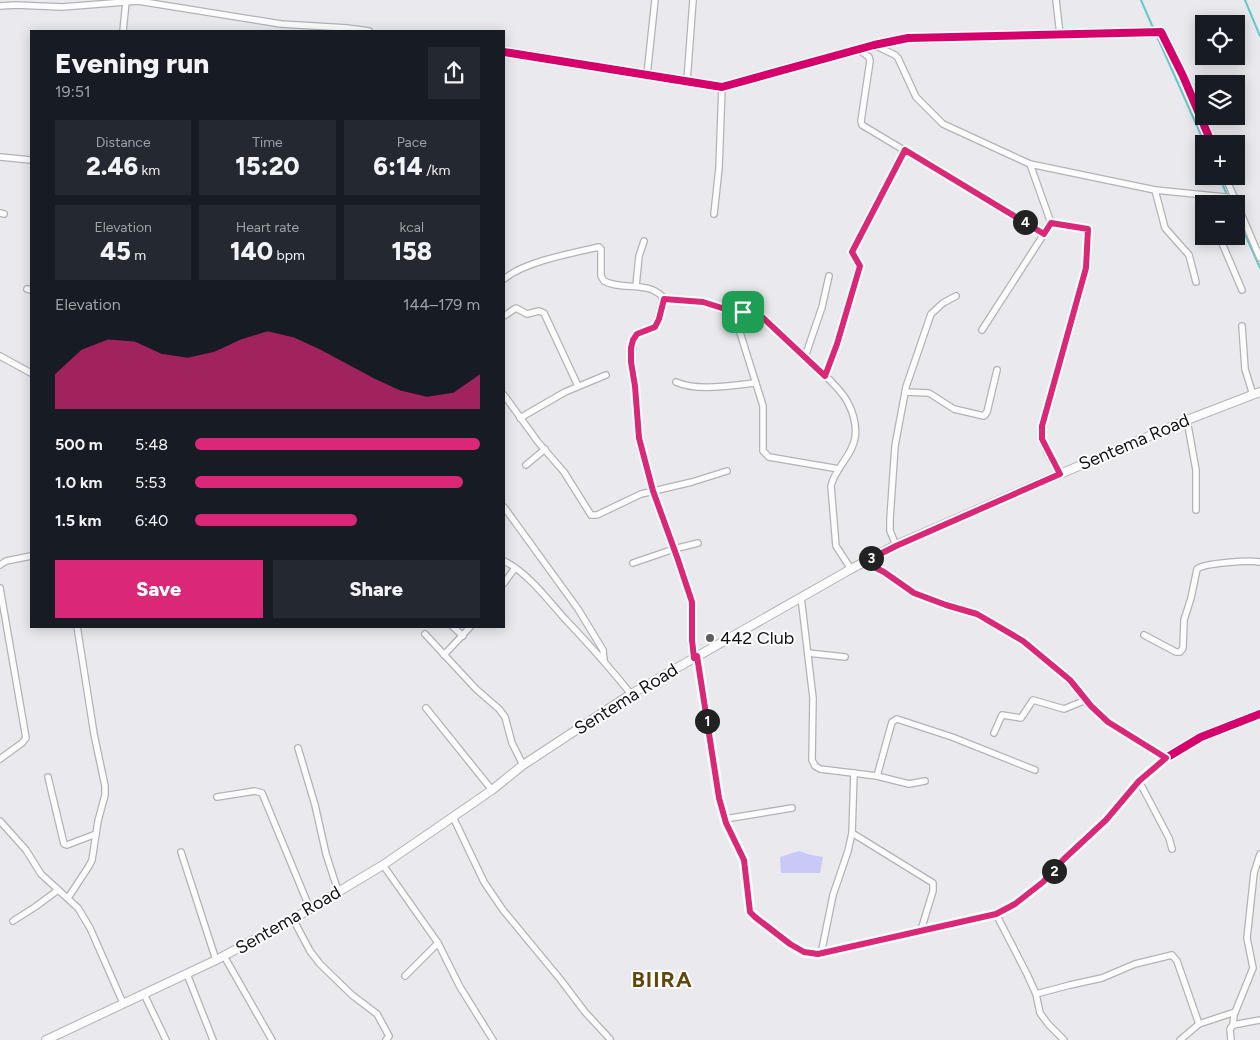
<!DOCTYPE html>
<meta charset="utf-8">
<style>
body{margin:0;font-family:Figtree,sans-serif;background:#242831;color:#f1f3f6;height:100vh;display:flex;flex-direction:column;font-size:19px;white-space:nowrap}
*{box-sizing:border-box;margin:0}
p{font-size:16px;color:#9ea1a6}
.icon{flex:none;width:28px;height:28px;fill:none;stroke:currentColor;stroke-width:2;stroke-linecap:round;stroke-linejoin:round}
.map{position:relative;flex:1;overflow:hidden}
.drawer{position:absolute;left:30px;top:30px;width:475px;height:598px;display:flex;flex-direction:column;background:#171b24;border-radius:0px;box-shadow:0 2px 12px #0003}
.drawer>*{flex:none}
.tools{position:absolute;left:1195px;top:15px;display:grid;gap:10px}
.tools a{display:grid;place-items:center;width:50px;height:50px;border-radius:0px;background:#171b24;box-shadow:0 2px 12px #0003;font-size:25px}
.pin{position:absolute;display:grid;place-items:center;width:42px;height:42px;color:#fff;margin:-21px;border-radius:10px;box-shadow:0 2px 8px #0006}
.km{position:absolute;width:25px;height:25px;margin:-12px;border-radius:50%;background:#222;color:#fff;font-size:14px;line-height:25px;text-align:center}
.round{display:grid;place-items:center;flex:none;width:52px;height:52px;border-radius:0px;background:#242831}
.head{display:flex;align-items:center;justify-content:space-between;height:85px;padding:0 25px}
h1{font-size:28px;font-weight:800;line-height:38px}
.stats{display:grid;grid-template-columns:repeat(3,1fr);gap:8px;height:85px;padding:5px 25px}
.stats div{display:grid;align-content:center;border-radius:0px;background:#242831;text-align:center}
.stats b{font-size:25px;font-weight:800}
.stats small{font-size:14px;font-weight:400}
.stats p{font-size:14px}
.chart{height:140px;padding:10px 25px}
.chart p{display:flex;justify-content:space-between}
.chart svg{width:100%;height:90px;margin-top:5px;fill:#db2777;opacity:.7}
.action{display:flex;gap:10px;margin-top:auto;padding:10px 25px}
.action a{flex:1;height:58px;border-radius:0px;background:#db2777;color:#fff;font-size:20px;font-weight:800;line-height:58px;text-align:center}
.action a+a{background:#242831;color:#f1f3f6}
ul{padding:0 25px;list-style:none;font-size:16px}
li{display:grid;grid-template-columns:80px 60px 1fr;align-items:center;height:38px}
li i{height:12px;border-radius:6px;background:#db2777}
.map>svg:first-child{display:block}
.green{fill:#c9c9f7}
.lines{fill:none;stroke-linecap:round;stroke-linejoin:round}
.stream{stroke:#63cacc;stroke-width:2}
.street-casing{stroke:#b3b3b7;stroke-width:8}
.secondary-casing{stroke:#b3b3b7;stroke-width:10}
.street{stroke:#fcfcfc;stroke-width:5.5}
.secondary{stroke:#fcfcfc;stroke-width:8}
.cycleway-casing{stroke:#fff;stroke-width:11}
.cycleway{stroke:#d6006c;stroke-width:8}
.route-casing{stroke:#fff;stroke-width:10}
.route{stroke:#db2777;stroke-width:6}
.poi-dot{fill:#5e5e62;stroke:#fff;stroke-width:2}
.labels{text-anchor:middle;stroke-width:4;stroke-linejoin:round;paint-order:stroke}
.street-label{font-size:18px;fill:#131317;stroke:#fff}
.poi-label{font-size:18px;fill:#131317;stroke:#fff;text-anchor:start}
.district-label{font-size:22px;font-weight:bold;letter-spacing:1px;fill:#62460b;stroke:#fff}
</style>
<div class="map">
<svg width="1260" height="1040" viewBox="0 0 1260 1040">
<rect width="100%" height="100%" fill="#e9e9ee"/>
<!-- green -->
<path class="green" d="M 799,851 L 811,855 L 823,857 L 820,873 L 781,873 L 780,857 Z"/>
<g class="lines">
<!-- stream -->
<g class="stream">
<path d="M 1141,0 L 1154,30"/>
<path d="M 1245,0 L 1260,36"/>
<path d="M 1156,34 L 1205,144"/>
<path d="M 1219,176 L 1227,195"/>
<path d="M 1236,214 L 1260,268"/>
</g>
<!-- street casing -->
<g class="street-casing">
<g id="street">
<path d="M 1056,0 L 1060,35"/>
<path d="M 0,6 L 15,5 L 62,7 L 138,1 L 281,24 L 347,28 L 369,31"/>
<path d="M 123,31 L 126,2"/>
<path d="M 874,45 L 895,55 L 898,58 L 916,97 L 943,124 L 1030,164 L 1155,190 L 1235,198"/>
<path d="M 858,49 L 869,57 L 870,61 L 861,121 L 862,125 L 1044,234"/>
<path d="M 504,52 L 722,87 L 874,45 L 908,38 L 1161,32 L 1183,76 L 1212,144"/>
<path d="M 647,75 L 655,0"/>
<path d="M 687,81 L 693,0"/>
<path d="M 0,157 L 31,160"/>
<path d="M 1030,164 L 1051,223"/>
<path d="M 1225,176 L 1260,258"/>
<path d="M 1155,190 L 1165,228 L 1189,255 L 1196,282"/>
<path d="M 1200,195 L 1204,204"/>
<path d="M 0,213 L 4,214"/>
<path d="M 714,214 L 719,168 L 722,87"/>
<path d="M 1051,223 L 1088,229 L 1087,268 L 1041,431 C 1042,447 1052,461 1060,474"/>
<path d="M 1219,236 L 1242,290"/>
<path d="M 504,279 C 524,262 572,253 599,247 L 601,249 L 601,276 L 604,281 C 622,291 646,280 663,297 L 657,324 L 652,329 L 637,334 L 633,341 L 631,362 L 635,386 L 639,438 L 653,491 L 692,602 L 691,640 L 694,658"/>
<path d="M 636,286 L 639,256 L 644,241"/>
<path d="M 27,289 L 31,290"/>
<path d="M 663,299 L 703,302 L 740,313"/>
<path d="M 504,316 L 516,308 L 527,314 L 539,311 L 544,313 L 578,386"/>
<path d="M 1242,326 L 1245,369 L 1253,395"/>
<path d="M 982,330 L 1051,223"/>
<path d="M 0,356 L 31,373"/>
<path d="M 805,357 L 822,307 L 829,276"/>
<path d="M 825,376 L 837,344 L 859,266 L 852,253 L 905,150"/>
<path d="M 676,382 C 698,392 733,385 756,383"/>
<path d="M 905,392 L 929,393 L 954,409 L 984,416 L 987,412 L 997,370"/>
<path d="M 504,395 L 538,442 L 564,472 L 591,515 L 597,515 L 641,494 L 692,482 L 727,471"/>
<path d="M 520,418 L 565,392 L 606,375"/>
<path d="M 1187,420 L 1196,470 L 1196,510"/>
<path d="M 526,465 L 545,449"/>
<path d="M 839,469 L 769,457 L 763,451 L 763,406 L 738,326 L 737,317 L 740,313 L 751,313 L 763,317 C 782,335 802,353 822,372 C 830,381 841,390 847,401 C 853,412 857,425 855,438 C 852,456 835,468 831,486 L 836,546 L 851,569"/>
<path d="M 504,507 L 578,609 L 603,650 L 604,660"/>
<path d="M 896,545 L 890,531 L 890,519 L 895,446 L 906,387 L 931,314 L 943,303 L 956,296"/>
<path d="M 504,561 C 528,573 547,599 565,619 C 588,643 610,668 631,694"/>
<path d="M 863,562 L 884,571 L 914,593 L 977,614 L 1023,641 L 1063,674 L 1091,706 L 1108,722 L 1166,758"/>
<path d="M 633,563 L 674,549 L 698,543"/>
<path d="M 0,565 L 6,561 L 31,556"/>
<path d="M 504,583 L 515,568"/>
<path d="M 0,588 L 26,738 L 22,743 L 0,759"/>
<path d="M 801,597 L 813,698 L 812,760 L 815,766 L 820,769 L 877,776 L 909,784 L 925,781"/>
<path d="M 452,626 L 463,636"/>
<path d="M 425,634 L 476,689 L 499,709 L 505,717 L 512,743 L 523,765"/>
<path d="M 1144,635 L 1176,652 L 1180,652 L 1183,648 L 1184,620 L 1191,598 L 1197,569 C 1204,563 1249,560 1260,562"/>
<path d="M 808,653 L 845,657"/>
<path d="M 444,655 L 471,626"/>
<path d="M 426,708 L 492,790"/>
<path d="M 994,733 L 1002,715 L 1021,718 L 1033,700 L 1064,709 L 1086,700"/>
<path d="M 298,748 L 315,805 L 326,854 L 338,891"/>
<path d="M 877,776 L 892,722 L 897,719 L 952,737 L 1035,770"/>
<path d="M 48,777 L 64,844 L 67,845 L 96,834"/>
<path d="M 1139,781 L 1169,838 L 1172,849"/>
<path d="M 217,797 L 255,791 L 262,793 L 310,909"/>
<path d="M 453,817 L 484,882 L 503,910 L 560,979 L 585,1012 L 610,1039"/>
<path d="M 725,819 L 792,808"/>
<path d="M 0,821 L 26,850 L 41,874 L 78,908 L 90,928 L 123,1003"/>
<path d="M 852,833 L 933,883 L 933,891 L 921,930"/>
<path d="M 181,852 L 216,960"/>
<path d="M 383,865 L 438,943 L 460,987 L 493,1040"/>
<path d="M 68,898 L 89,866 L 92,860 L 98,821 L 105,795 L 105,786 L 94,734 L 77,626"/>
<path d="M 996,914 L 1027,974 L 1036,994 L 1040,1013 L 1048,1024 L 1064,1040"/>
<path d="M 293,919 L 310,951 L 320,964 L 352,995 L 377,1014 L 389,1036 L 386,1040"/>
<path d="M 13,921 L 35,907 L 58,890"/>
<path d="M 821,954 L 833,895 L 848,851 L 852,833 L 854,773"/>
<path d="M 224,956 L 272,1040"/>
<path d="M 187,974 L 213,1040"/>
<path d="M 405,976 L 438,943"/>
<path d="M 144,994 L 166,1040"/>
<path d="M 1036,994 L 1070,985 L 1102,978 L 1135,964 L 1172,955 L 1177,961 L 1199,1024"/>
<path d="M 1233,1025 L 1260,1020"/>
<path d="M 1180,1040 L 1199,1024 L 1235,1012"/>
<path d="M 1231,1040 L 1230,1029 L 1233,1025 L 1234,1015 L 1253,968 L 1247,938 L 1254,873 L 1260,854"/>
</g>
</g>
<!-- secondary casing -->
<g class="secondary-casing">
<g id="secondary">
<path d="M 697,656 L 719,798 L 726,823 L 744,860 L 750,911 L 755,917 L 790,944 L 804,952 L 818,954 L 996,914 L 1015,904 L 1043,882 L 1064,859 L 1106,820 L 1139,781 L 1166,758 L 1201,737 L 1260,714"/>
<path d="M 46,1040 L 216,960 L 293,919 L 383,865 L 492,790 L 523,765 L 631,694 L 851,569 L 896,545 L 1060,474 L 1187,420 L 1260,392"/>
</g>
</g>
<!-- street -->
<use href="#street" class="street"/>
<!-- secondary -->
<use href="#secondary" class="secondary"/>
<!-- cycleway casing -->
<g class="cycleway-casing">
<g id="cycleway">
<path d="M 504,52 L 722,87 L 874,45 L 908,38 L 1161,32 L 1183,76 L 1212,144"/>
<path d="M 697,656 L 719,798 L 726,823 L 744,860 L 750,911 L 755,917 L 790,944 L 804,952 L 818,954 L 996,914 L 1015,904 L 1043,882 L 1064,859 L 1106,820 L 1139,781 L 1166,758 L 1201,737 L 1260,714"/>
</g>
</g>
<!-- cycleway -->
<use href="#cycleway" class="cycleway"/>
</g>
<g class="lines">
<!-- route casing -->
<g class="route-casing">
<path id="route" d="M 905,150 L 1044,234 L 1051,223 L 1088,229 L 1086,268 L 1042,426 L 1042,439 L 1060,474 L 896,546 L 864,562 L 884,572 L 914,593 L 946,605 L 977,614 L 1023,641 L 1070,680 L 1091,706 L 1108,722 L 1166,758 L 1139,781 L 1106,820 L 1064,859 L 1043,882 L 1015,904 L 996,914 L 818,954 L 804,952 L 790,944 L 755,917 L 750,912 L 744,860 L 726,823 L 719,798 L 697,656 L 694,658 L 692,640 L 692,602 L 677,557 L 653,491 L 639,438 L 635,386 L 631,362 L 631,348 L 633,340 L 637,334 L 655,327 L 659,319 L 664,299 L 703,302 L 722,308 L 740,312 L 751,313 L 762,317 L 825,376 L 837,344 L 860,266 L 852,252 Z"/>
</g>
<!-- route -->
<use href="#route" class="route"/>
</g>
<!-- markers -->
<circle class="poi-dot" cx="710" cy="638" r="5"/>
<g class="labels">
<!-- street labels -->
<g class="street-label">
<text transform="translate(1134 442) rotate(-23)" y="6">Sentema Road</text>
<text transform="translate(626 699) rotate(-32)" y="6">Sentema Road</text>
<text transform="translate(288 920) rotate(-30)" y="6">Sentema Road</text>
</g>
<!-- poi labels -->
<g class="poi-label">
<text x="720" y="644">442 Club</text>
</g>
<!-- district labels -->
<g class="district-label">
<text x="662" y="987">BIIRA</text>
</g>
</g>
</svg>
<div class="tools">
<a><svg class="icon" aria-label="locate" viewBox="0 0 24 24"><circle cx="12" cy="12" r="6"/><path d="M12 2v4M12 18v4M2 12h4M18 12h4"/></svg></a>
<a><svg class="icon" aria-label="layers" viewBox="0 0 24 24"><path d="M12 4l9 5-9 5-9-5zM3 14l9 5 9-5"/></svg></a>
<a>+</a>
<a>−</a>
</div>
<div class="pin" style="left:743px;top:312px;background:#1e9e55"><svg class="icon" aria-label="arrive" viewBox="0 0 24 24"><path d="M6 21V4h12l-3 4 3 4H6"/></svg></div>
<b class="km" style="left:707px;top:721px">1</b>
<b class="km" style="left:1054px;top:871px">2</b>
<b class="km" style="left:871px;top:558px">3</b>
<b class="km" style="left:1025px;top:222px">4</b>
<section class="drawer">
<div class="head"><div><h1>Evening run</h1><p>19:51</p></div><a class="round"><svg class="icon" aria-label="share" viewBox="0 0 24 24"><path d="M12 15V3M7 8l5-5 5 5M5 13v7h14v-7"/></svg></a></div>
<div class="stats">
<div><p>Distance</p><b>2.46<small> km</small></b></div>
<div><p>Time</p><b>15:20</b></div>
<div><p>Pace</p><b>6:14<small> /km</small></b></div>
</div>
<div class="stats">
<div><p>Elevation</p><b>45<small> m</small></b></div>
<div><p>Heart rate</p><b>140<small> bpm</small></b></div>
<div><p>kcal</p><b>158</b></div>
</div>
<div class="chart"><p><span>Elevation</span>144–179 m</p>
<svg viewBox="0 0 160 44" preserveAspectRatio="none"><path d="M0 44V27L10 15L20 10L30 11L40 17L50 19L60 16L70 10L80 6L90 9L100 15L110 22L120 29L130 35L140 38L150 36L160 27V44z"/></svg>
</div>
<ul>
<li><b>500 m</b>5:48<i style="width:100%"></i></li>
<li><b>1.0 km</b>5:53<i style="width:94%"></i></li>
<li><b>1.5 km</b>6:40<i style="width:57%"></i></li>
</ul>
<div class="action"><a>Save</a><a>Share</a></div>
</section>
</div>
